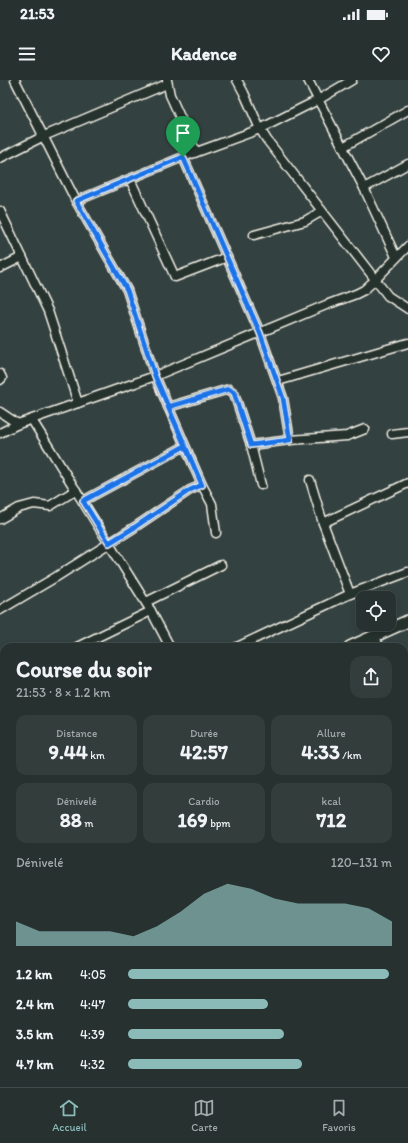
<!DOCTYPE html>
<html lang="fr">
<meta charset="utf-8">
<style>
body{margin:0;font-family:Itim,sans-serif;background:#323d3c;color:#f1f3f6;height:100vh;display:flex;flex-direction:column;font-size:15px;white-space:nowrap}
*{box-sizing:border-box;margin:0}
p{font-size:13px;color:#a4a9ab}
.icon{flex:none;width:22px;height:22px;fill:none;stroke:currentColor;stroke-width:2;stroke-linecap:round;stroke-linejoin:round}
.map{position:relative;flex:1;overflow:hidden}
.sheet{position:absolute;left:0px;top:563px;width:408px;height:444px;display:flex;flex-direction:column;background:#263130;border-radius:12px 12px 0 0;box-shadow:0 2px 6px #0003,0 0 0 1px #424c4c}
.sheet>*{flex:none}
.buttons{position:absolute;left:356px;top:511px;display:grid;gap:8px}
.buttons a{display:grid;place-items:center;width:40px;height:40px;border-radius:8px;background:#263130;box-shadow:0 2px 6px #0003,0 0 0 1px #424c4c;font-size:20px}
.pin{position:absolute;display:grid;place-items:center;width:34px;height:34px;color:#fff;margin:-41px -17px;border-radius:50% 50% 50% 0;rotate:-45deg;box-shadow:0 0 4px #0007}
.pin .icon{rotate:45deg}
.round{display:grid;place-items:center;flex:none;width:42px;height:42px;border-radius:12px;background:#323d3c}
.headline{display:flex;align-items:center;justify-content:space-between;height:68px;padding:0 16px}
h1{font-size:22px;font-weight:800;line-height:30px}
.stats{display:grid;grid-template-columns:repeat(3,1fr);gap:6px;height:68px;padding:4px 16px}
.stats div{display:grid;align-content:center;border-radius:10px;background:#323d3c;text-align:center}
.stats b{font-size:20px;font-weight:800}
.stats small{font-size:11px;font-weight:400}
.stats p{font-size:11px}
.chart{height:112px;padding:8px 16px}
.chart p{display:flex;justify-content:space-between}
.chart svg{width:100%;height:72px;margin-top:4px;fill:#8bbbb9;opacity:.7}
ul{padding:0 16px;list-style:none;font-size:13px}
li{display:grid;grid-template-columns:64px 48px 1fr;align-items:center;height:30px}
li i{height:10px;border-radius:5px;background:#8bbbb9}
.status{display:flex;justify-content:space-between;align-items:center;height:28px;padding:0 20px;background:#263130;direction:ltr}
.status svg{height:11px;fill:currentColor}
header{display:flex;justify-content:space-between;align-items:center;height:52px;padding:0 16px;background:#263130;font-size:18px;font-weight:800}
.tab-bar{display:flex;justify-content:space-around;align-items:center;height:56px;border-top:1px solid #424c4c;background:#263130;font-size:11px;color:#a4a9ab}
.tab-bar a{display:grid;justify-items:center;gap:2px}
.tab-bar .current{color:#8bbbb9}
.map>svg:first-child{display:block}
.lines{fill:none;stroke-linecap:round;stroke-linejoin:round}
.stream{stroke:#97a5a7;stroke-width:2}
.street-casing{stroke:#f4f1e8;stroke-width:11}
.secondary-casing{stroke:#f4f1e8;stroke-width:14}
.street{stroke:#26332d;stroke-width:8}
.secondary{stroke:#26332d;stroke-width:11}
.route-casing{stroke:#fff;stroke-width:8}
.route{stroke:#1a73e8;stroke-width:5}
</style>
<div class="status"><b>21:53</b><svg viewBox="0 0 49 12"><path d="M0 12V9h3v3zM5 12V6h3v6zM10 12V3h3v9zM15 12V0h3v12zM26 1h20v11H26zM47 4h2v5h-2z"/></svg></div>
<header><svg class="icon" aria-label="menu" viewBox="0 0 24 24"><path d="M4 6h16M4 12h16M4 18h16"/></svg>Kadence<svg class="icon" aria-label="heart" viewBox="0 0 24 24"><path d="M12 20l-8-8c-3-5 5-10 8-4 3-6 11-1 8 4z"/></svg></header>
<div class="map">
<svg width="408" height="1007" viewBox="0 0 408 1007">
<rect width="100%" height="100%" fill="#334140"/>
<filter id="ink" filterUnits="userSpaceOnUse"><feTurbulence type="fractalNoise" baseFrequency=".025" numOctaves="2"/><feDisplacementMap in="SourceGraphic" scale="8" xChannelSelector="R" yChannelSelector="G"/><feConvolveMatrix kernelMatrix="1 2 1 2 8 2 1 2 1" color-interpolation-filters="sRGB"/></filter>
<g filter="url(#ink)">
<g class="lines">
<!-- stream -->
<g class="stream">
<path d="M 0,983 L 4,979"/>
<path d="M 219,1007 L 219,1003"/>
</g>
<!-- street casing -->
<g class="street-casing">
<g id="street">
<path d="M 167,0 L 170,15 L 196,72"/>
<path d="M 308,0 L 364,108 L 396,177"/>
<path d="M 352,0 L 318,20 L 260,49 L 267,60 L 388,216 L 408,229"/>
<path d="M 343,67 L 408,30"/>
<path d="M 183,77 L 260,253 L 283,318 L 290,360"/>
<path d="M 0,78 L 44,56 L 167,4"/>
<path d="M 130,99 L 175,197 L 227,177"/>
<path d="M 364,108 L 408,84"/>
<path d="M 76,121 L 183,77 L 260,49 L 244,13 L 237,0"/>
<path d="M 0,131 L 48,231 L 78,323"/>
<path d="M 254,155 L 305,141 L 322,131"/>
<path d="M 0,188 L 22,177"/>
<path d="M 0,294 L 2,298 L 0,300"/>
<path d="M 278,301 L 408,263"/>
<path d="M 168,327 L 229,309 L 234,313 L 251,365 L 261,405"/>
<path d="M 0,332 L 18,344"/>
<path d="M 32,340 L 151,531 L 170,567"/>
<path d="M 0,353 L 18,344 L 155,296 L 326,225 L 356,214 L 364,210 L 375,200 L 408,166"/>
<path d="M 392,354 L 408,352"/>
<path d="M 251,365 L 290,360 L 347,356 L 365,349"/>
<path d="M 310,400 L 323,443 L 350,514"/>
<path d="M 202,405 L 212,424 L 216,453"/>
<path d="M 83,421 L 185,366"/>
<path d="M 0,439 L 19,428 L 34,424 L 50,426 L 76,410"/>
<path d="M 323,443 L 408,403"/>
<path d="M 146,522 L 221,485"/>
<path d="M 0,530 L 56,497 L 135,447 L 190,410 L 202,405 L 155,296 L 127,210 L 76,121 L 15,0"/>
<path d="M 375,556 L 379,567"/>
<path d="M 77,567 L 151,531"/>
<path d="M 237,567 L 350,514 L 408,492"/>
<path d="M 0,604 L 4,602"/>
<path d="M 404,629 L 408,639"/>
<path d="M 0,673 L 4,671"/>
<path d="M 0,795 L 4,797"/>
<path d="M 404,806 L 406,811"/>
<path d="M 404,875 L 406,881"/>
<path d="M 0,880 L 4,872"/>
<path d="M 404,885 L 408,896"/>
<path d="M 404,955 L 408,953"/>
<path d="M 0,977 L 4,973"/>
<path d="M 124,1003 L 125,1007"/>
<path d="M 191,1003 L 192,1007"/>
<path d="M 253,1003 L 253,1007"/>
<path d="M 331,1003 L 332,1007"/>
<path d="M 396,1003 L 397,1007"/>
</g>
</g>
<!-- secondary casing -->
<g class="secondary-casing">
<g id="secondary">
<path d="M 350,567 L 408,541"/>
<path d="M 0,713 L 4,711"/>
<path d="M 0,940 L 4,943"/>
<path d="M 54,1003 L 55,1007"/>
</g>
</g>
<!-- street -->
<use href="#street" class="street"/>
<!-- secondary -->
<use href="#secondary" class="secondary"/>
</g>
</g>
<g class="lines" filter="url(#ink)">
<!-- route casing -->
<g class="route-casing">
<path id="route" d="M 183,77 L 76,121 L 127,210 L 155,296 L 202,405 L 190,410 L 135,447 L 109,463 L 83,421 L 185,366 L 168,327 L 229,309 L 234,313 L 251,365 L 290,360 L 283,318 L 260,253 L 183,77"/>
</g>
<!-- route -->
<use href="#route" class="route"/>
</g>
</svg>
<div class="buttons">
<a><svg class="icon" aria-label="locate" viewBox="0 0 24 24"><circle cx="12" cy="12" r="6"/><path d="M12 2v4M12 18v4M2 12h4M18 12h4"/></svg></a>
</div>
<div class="pin" style="left:183px;top:77px;background:#1e9e55"><svg class="icon" aria-label="arrive" viewBox="0 0 24 24"><path d="M6 21V4h12l-3 4 3 4H6"/></svg></div>
<section class="sheet">
<div class="headline"><div><h1>Course du soir</h1><p>21:53 · 8 × 1.2 km</p></div><a class="round"><svg class="icon" aria-label="share" viewBox="0 0 24 24"><path d="M12 15V3M7 8l5-5 5 5M5 13v7h14v-7"/></svg></a></div>
<div class="stats">
<div><p>Distance</p><b>9.44<small> km</small></b></div>
<div><p>Durée</p><b>42:57</b></div>
<div><p>Allure</p><b>4:33<small> /km</small></b></div>
</div>
<div class="stats">
<div><p>Dénivelé</p><b>88<small> m</small></b></div>
<div><p>Cardio</p><b>169<small> bpm</small></b></div>
<div><p>kcal</p><b>712</b></div>
</div>
<div class="chart"><p><span>Dénivelé</span>120–131 m</p>
<svg viewBox="0 0 160 44" preserveAspectRatio="none"><path d="M0 44V29L10 35L20 35L30 35L40 35L50 38L60 32L70 23L80 12L90 6L100 9L110 15L120 18L130 18L140 18L150 21L160 29V44z"/></svg>
</div>
<ul>
<li><b>1.2 km</b>4:05<i style="width:99%"></i></li>
<li><b>2.4 km</b>4:47<i style="width:53%"></i></li>
<li><b>3.5 km</b>4:39<i style="width:59%"></i></li>
<li><b>4.7 km</b>4:32<i style="width:66%"></i></li>
</ul>
</section>
</div>
<nav class="tab-bar">
<a class="current"><svg class="icon" aria-label="home" viewBox="0 0 24 24"><path d="M3 11l9-7 9 7M6 9v11h12V9"/></svg>Accueil</a>
<a><svg class="icon" aria-label="map" viewBox="0 0 24 24"><path d="M3 6l6-2 6 2 6-2v14l-6 2-6-2-6 2zM9 4v14M15 6v14"/></svg>Carte</a>
<a><svg class="icon" aria-label="saved" viewBox="0 0 24 24"><path d="M7 4h10v16l-5-4-5 4z"/></svg>Favoris</a>
</nav>
